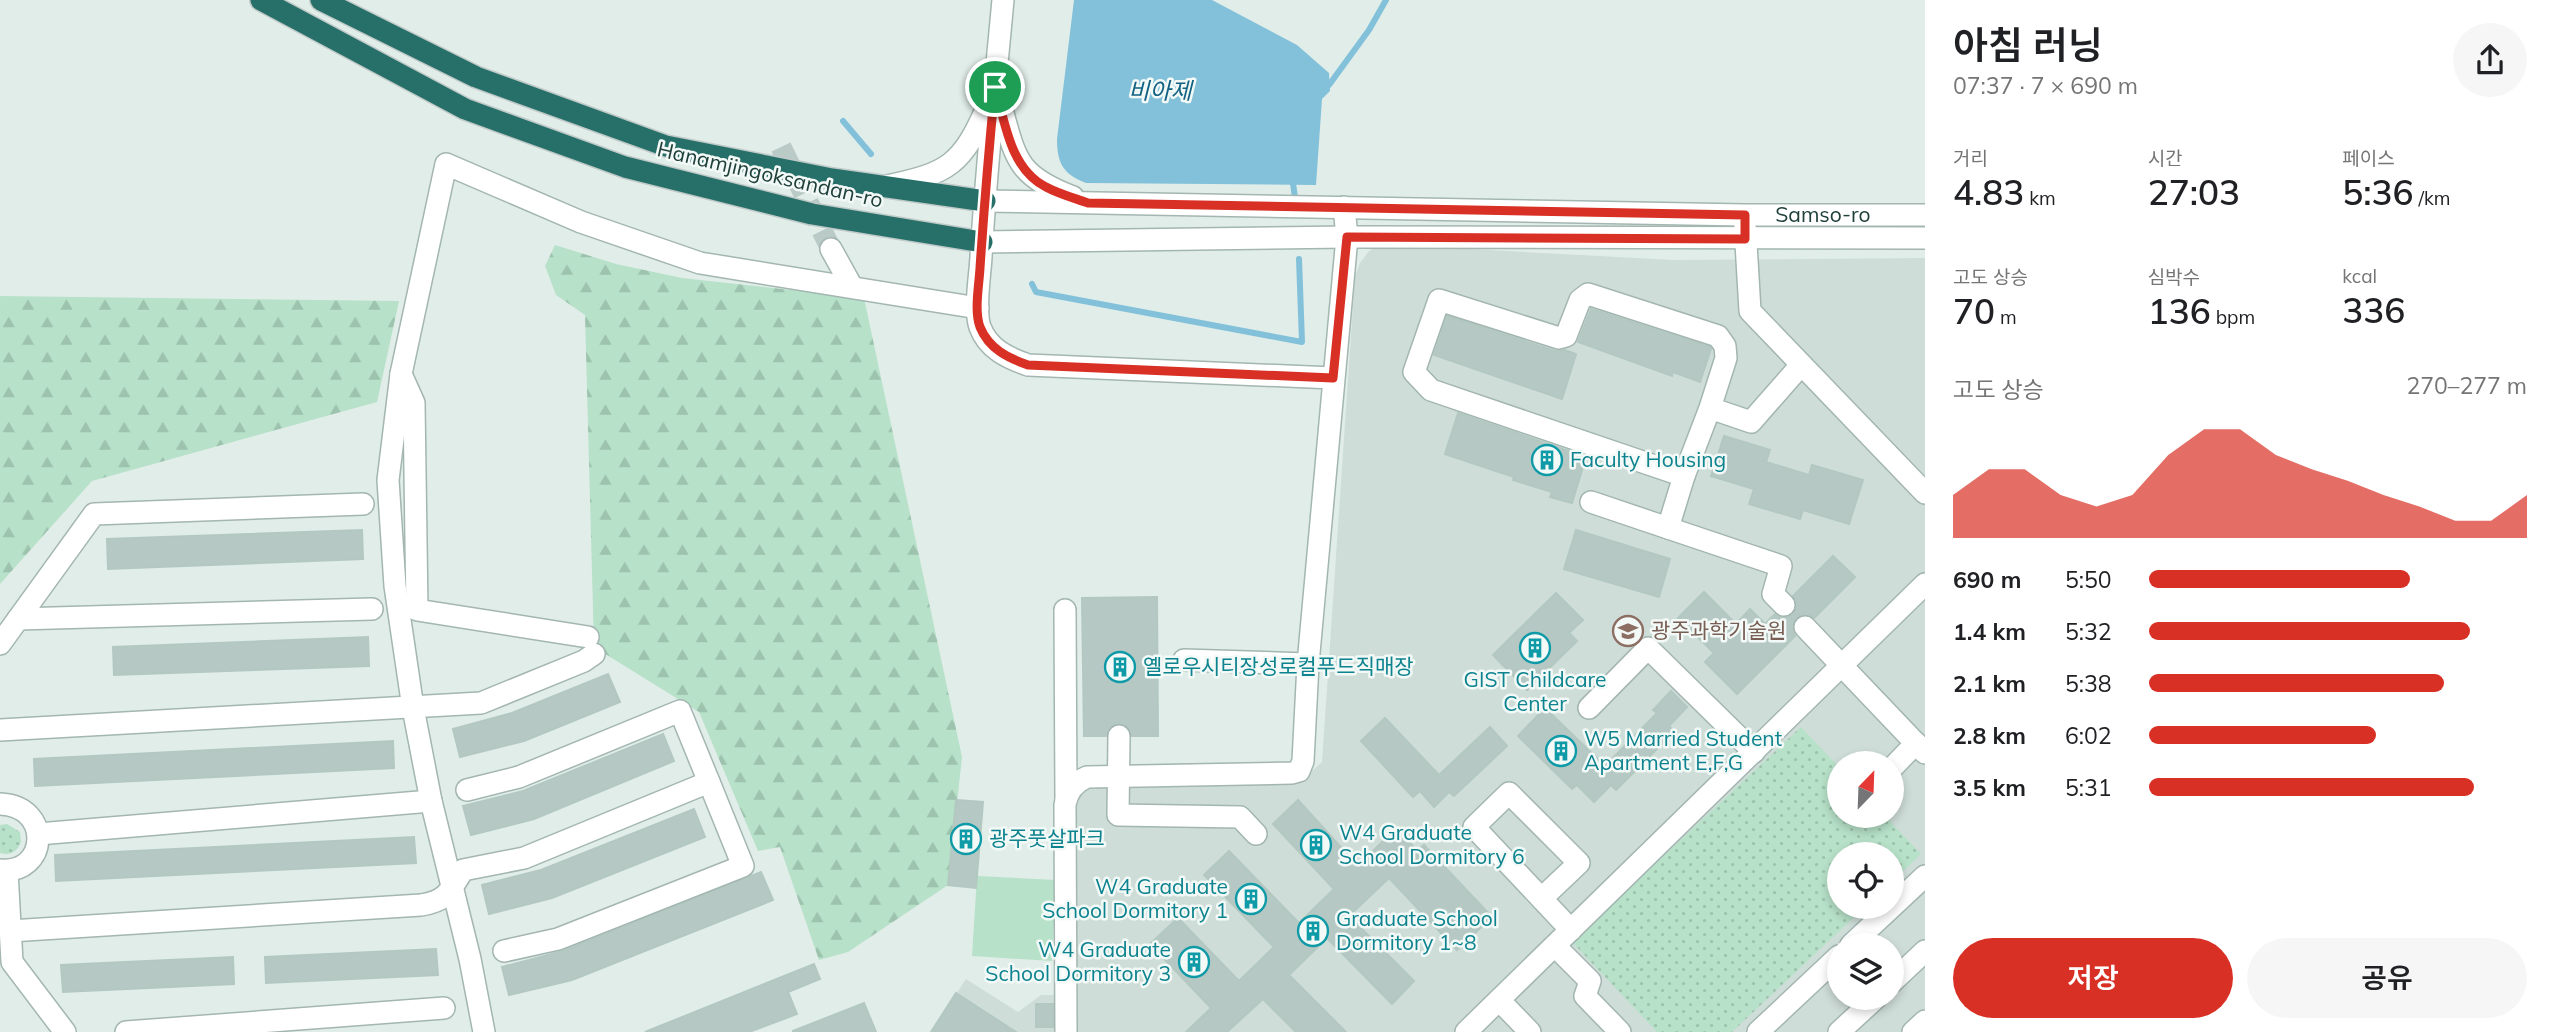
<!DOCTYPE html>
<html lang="ko">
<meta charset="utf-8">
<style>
body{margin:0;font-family:Mulish,"Noto Sans KR",sans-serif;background:#f6f6f6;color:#202124;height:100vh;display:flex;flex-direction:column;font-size:26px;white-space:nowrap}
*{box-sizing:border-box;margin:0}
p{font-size:23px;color:#757577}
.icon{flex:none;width:38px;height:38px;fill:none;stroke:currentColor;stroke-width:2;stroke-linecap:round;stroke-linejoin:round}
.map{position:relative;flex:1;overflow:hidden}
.details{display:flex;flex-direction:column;background:#fff;width:630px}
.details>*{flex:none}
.needle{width:46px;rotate:23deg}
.tools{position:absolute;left:1827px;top:751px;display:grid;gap:14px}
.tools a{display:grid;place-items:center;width:77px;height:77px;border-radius:50%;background:#fff;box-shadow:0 4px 10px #0003;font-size:35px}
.pin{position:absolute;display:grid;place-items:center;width:60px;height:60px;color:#fff;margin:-30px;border:4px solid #fff;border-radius:50%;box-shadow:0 2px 7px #0007}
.round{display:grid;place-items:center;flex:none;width:74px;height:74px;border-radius:37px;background:#f6f6f6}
.summary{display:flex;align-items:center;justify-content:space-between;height:119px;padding:0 28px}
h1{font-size:38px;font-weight:600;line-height:52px}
.stats{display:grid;grid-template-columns:repeat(3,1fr);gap:10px;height:119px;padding:7px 28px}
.stats div{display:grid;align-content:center}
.stats b{font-size:35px;font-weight:600}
.stats small{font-size:19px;font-weight:400}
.stats p{font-size:19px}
.chart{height:196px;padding:14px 28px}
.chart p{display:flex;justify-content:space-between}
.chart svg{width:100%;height:126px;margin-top:7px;fill:#d93025;opacity:.7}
.primary-button{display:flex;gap:14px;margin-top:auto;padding:14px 28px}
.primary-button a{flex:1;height:80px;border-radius:42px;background:#d93025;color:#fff;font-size:28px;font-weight:600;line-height:80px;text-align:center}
.primary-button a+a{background:#f6f6f6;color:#202124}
ul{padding:0 28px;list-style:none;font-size:23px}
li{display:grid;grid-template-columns:112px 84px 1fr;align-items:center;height:52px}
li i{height:18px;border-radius:9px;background:#d93025}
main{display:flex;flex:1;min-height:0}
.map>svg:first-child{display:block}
.built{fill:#cfddd8;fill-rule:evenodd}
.grass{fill:#b7e1c8}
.forest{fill:url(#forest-firs)}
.park{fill:url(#park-dots)}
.water{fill:#82c1d9}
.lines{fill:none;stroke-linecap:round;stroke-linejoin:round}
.stream{stroke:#82c1d9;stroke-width:6}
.building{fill:#b6c8c3;stroke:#b2c8c1;stroke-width:2}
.minor-tunnel{stroke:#bacac6;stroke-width:21;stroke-dasharray:21 10;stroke-linecap:butt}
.minor-casing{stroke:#a3b6b1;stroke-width:24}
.highway-casing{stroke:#c0cac8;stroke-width:24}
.minor{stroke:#fff;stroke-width:21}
.highway{stroke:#27706a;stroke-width:21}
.route-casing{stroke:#fff;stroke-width:14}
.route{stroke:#d93025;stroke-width:9}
.labels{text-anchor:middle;stroke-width:5;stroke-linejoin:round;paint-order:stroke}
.street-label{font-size:21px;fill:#1f403b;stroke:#f2f9f6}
.culture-label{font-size:21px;fill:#0d838f;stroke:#f2f9f6;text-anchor:start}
.education-label{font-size:21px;fill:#785e54;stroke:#f2f9f6;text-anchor:start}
.water-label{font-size:23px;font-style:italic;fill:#126283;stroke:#f2f9f6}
</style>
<main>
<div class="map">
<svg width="1925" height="1032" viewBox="0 0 1925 1032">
<defs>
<pattern id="forest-firs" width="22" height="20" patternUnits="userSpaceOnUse" patternTransform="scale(1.75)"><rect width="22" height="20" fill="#b7e1c8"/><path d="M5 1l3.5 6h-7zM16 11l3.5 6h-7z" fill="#9dc2ad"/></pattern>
<pattern id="park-dots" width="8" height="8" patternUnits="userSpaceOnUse" patternTransform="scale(1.75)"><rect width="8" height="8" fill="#b7e1c8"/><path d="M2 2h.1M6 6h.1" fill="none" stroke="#9dc2ad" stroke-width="1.8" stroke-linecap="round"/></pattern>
</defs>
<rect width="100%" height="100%" fill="#e1ede9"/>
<!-- built -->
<g class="built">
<path d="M 1379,244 L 1673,260 L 1925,258 L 1925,1032 L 1072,1032 L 1070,803 L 1087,782 L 1304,778 L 1322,762 L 1355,276 L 1360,263 L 1369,251 ZM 1839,763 L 1892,763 L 1892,816 L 1839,816 ZM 1839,854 L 1892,854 L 1892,906 L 1839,906 ZM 1839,945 L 1892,945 L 1892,998 L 1839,998 Z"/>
<path d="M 966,979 L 1018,1012 L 1041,995 L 1055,995 L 1055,1032 L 931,1032 Z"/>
</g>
<!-- grass -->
<path class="grass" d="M 977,876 L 1056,880 L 1052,961 L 972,956 Z"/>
<!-- forest -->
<g class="forest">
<path d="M 555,245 L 616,264 L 682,278 L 864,298 L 962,757 L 948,885 L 848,952 L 819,960 L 780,847 L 758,851 L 699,712 L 594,647 L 585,315 L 556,295 L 545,266 Z"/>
<path d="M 0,296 L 399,301 L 377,402 L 92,481 L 0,584 Z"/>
</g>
<!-- park -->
<g class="park">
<path d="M 1801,727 L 1839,767 L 1839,816 L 1885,816 L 1921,854 L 1892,882 L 1892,854 L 1839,854 L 1839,906 L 1865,907 L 1732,1032 L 1657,1032 L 1572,942 Z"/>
<path d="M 7,824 L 20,832 L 21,842 C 17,852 10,856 0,853 L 0,825 Z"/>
</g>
<!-- water -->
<path class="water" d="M 1074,0 L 1212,0 L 1297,45 L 1329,73 L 1330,91 L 1322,99 L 1316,185 L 1086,183 C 1063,174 1057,163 1057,139 Z"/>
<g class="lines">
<!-- stream -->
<g class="stream">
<path d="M 1329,85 L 1369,30 L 1386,0"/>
<path d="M 843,121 L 871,154"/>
<path d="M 1293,183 L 1295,198"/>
<path d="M 1032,284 L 1036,292 L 1302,342 L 1299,259"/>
</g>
</g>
<!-- building -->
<g class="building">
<path d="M 1591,309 L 1710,347 L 1711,349 L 1700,382 L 1673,372 L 1672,376 L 1578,342 Z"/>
<path d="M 1447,316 L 1555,351 L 1565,350 L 1576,354 L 1562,399 L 1434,355 Z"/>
<path d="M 1458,413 L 1586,457 L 1572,503 L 1550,497 L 1552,492 L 1513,480 L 1514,477 L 1445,454 Z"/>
<path d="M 1724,436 L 1770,450 L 1766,462 L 1809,475 L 1812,465 L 1863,480 L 1849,524 L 1803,510 L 1800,519 L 1749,504 L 1754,489 L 1711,476 Z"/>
<path d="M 362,530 L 363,559 L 108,569 L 107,539 Z"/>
<path d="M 1576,530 L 1670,559 L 1659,597 L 1564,569 Z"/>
<path d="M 1833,556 L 1855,577 L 1814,618 L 1803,614 L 1796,618 L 1792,629 L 1795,636 L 1737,694 L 1705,662 L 1714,653 L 1678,618 L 1704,592 L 1736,624 L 1750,609 L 1765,624 L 1775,614 L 1781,618 L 1788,617 L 1797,608 L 1793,596 Z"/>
<path d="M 1556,593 L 1583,620 L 1569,633 L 1577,641 L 1527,690 L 1493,655 Z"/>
<path d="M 1157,597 L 1158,736 L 1132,736 L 1126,725 L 1118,723 L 1108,729 L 1106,736 L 1084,736 L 1082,598 Z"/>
<path d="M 368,637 L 369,666 L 114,675 L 113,647 Z"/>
<path d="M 608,674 L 620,702 L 524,741 L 460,757 L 453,729 L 512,713 Z"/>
<path d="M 1671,691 L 1687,707 L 1669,726 L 1674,732 L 1616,790 L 1611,785 L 1594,802 L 1577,785 L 1572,789 L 1518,736 L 1545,708 L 1605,766 L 1657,713 L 1653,710 Z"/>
<path d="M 1385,718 L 1439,775 L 1490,727 L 1507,746 L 1454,796 L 1449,792 L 1434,807 L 1420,791 L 1413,797 L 1361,741 Z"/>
<path d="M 663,734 L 674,761 L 534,819 L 471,835 L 463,806 L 523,791 Z"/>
<path d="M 393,741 L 394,768 L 35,786 L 34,759 Z"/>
<path d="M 956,800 L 983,802 L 976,888 L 948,885 Z"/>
<path d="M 1298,800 L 1358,866 L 1395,829 L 1418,851 L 1424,845 L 1492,917 L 1457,950 L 1389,878 L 1349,916 L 1414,981 L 1392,1004 L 1327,938 L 1289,975 L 1346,1032 L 1296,1032 L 1263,999 L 1227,1032 L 1186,1032 L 1211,1008 L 1150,944 L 1178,918 L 1239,981 L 1274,947 L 1204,875 L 1229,851 L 1299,923 L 1334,889 L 1273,824 Z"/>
<path d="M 694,809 L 705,837 L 552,898 L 489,914 L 482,885 L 541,870 Z"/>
<path d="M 414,837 L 416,863 L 56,881 L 55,855 Z"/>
<path d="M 761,872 L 773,900 L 572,980 L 509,995 L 502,967 L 563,951 Z"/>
<path d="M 436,949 L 438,975 L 266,983 L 265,957 Z"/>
<path d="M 233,957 L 234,984 L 63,992 L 61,965 Z"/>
<path d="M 814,964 L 820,979 L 788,992 L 797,1014 L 749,1032 L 645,1032 Z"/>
<path d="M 956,993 L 1016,1032 L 931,1032 Z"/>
<path d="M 864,1003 L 876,1032 L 793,1032 L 793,1031 Z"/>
<rect x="1036" y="1004" width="17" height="23"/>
</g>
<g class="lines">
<!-- minor-tunnel -->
<path class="minor-tunnel" d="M 781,147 L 831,249"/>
<!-- minor casing -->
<g class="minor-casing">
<g id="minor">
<path d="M 1003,0 C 995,86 986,171 981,257 C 980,276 974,310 980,327 C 988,349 1008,358 1028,365 L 1333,378"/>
<path d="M 999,99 C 1016,157 1013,174 1073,197"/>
<path d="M 887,186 C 949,173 962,165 988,105"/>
<path id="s1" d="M 985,201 L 1745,215 L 1925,215"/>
<path d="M 1745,226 L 1750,311 L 1925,493"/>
<path d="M 982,242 L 1347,237 L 1925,238"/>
<path d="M 831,249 L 852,287"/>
<path d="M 401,374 L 414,403 L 417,610 L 588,637"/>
<path d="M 1710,408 L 1684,476 L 1431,390 L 1414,372 L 1439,300 L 1559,338 L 1566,336 L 1580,300 L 1588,294 L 1718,336 L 1725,346 L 1726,358 L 1710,408 L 1751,422 L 1801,365"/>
<path d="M 1591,502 L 1668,528 L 1684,476"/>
<path d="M 1668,528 L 1781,566 L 1773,594 L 1784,605"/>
<path d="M 1065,610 L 1066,799"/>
<path d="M 18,619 L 372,609"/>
<path d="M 1805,627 L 1925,753"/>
<path d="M 0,644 L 94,514 L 363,504"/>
<path d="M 1184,660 L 1308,664"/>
<path d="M 1589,708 L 1648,648 L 1754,752"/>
<path d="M 0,730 L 481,703 L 584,661 L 594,654"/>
<path d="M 1119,736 L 1118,815 L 1240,817 L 1256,834"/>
<path d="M 1892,768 L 1916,743"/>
<path d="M 467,790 L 519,777 L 680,711 L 709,782"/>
<path d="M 0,804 C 53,806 48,875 0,870"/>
<path d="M 38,834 L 431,801"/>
<path d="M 7,871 L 12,962 L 65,1032"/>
<path d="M 1542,898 L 1579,863 L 1509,793 L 1474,827 L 1571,930"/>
<path d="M 10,931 L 421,905 C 447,901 450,891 463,870 L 524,858 L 709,782 L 743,866 L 558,939 L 504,951"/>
<path d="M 1851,945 L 1925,876"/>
<path d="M 1555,946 L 1590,981 L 1585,996 L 1620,1032"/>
<path d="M 1892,982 L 1925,951"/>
<path d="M 1499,1000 L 1530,1032"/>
<path d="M 126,1032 L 444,1008"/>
<path d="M 484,1032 L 470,959 L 431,801 L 413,708 L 395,586 L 388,480 L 401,374 L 446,164 L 581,222 L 700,263 L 978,308"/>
<path d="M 1066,1032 L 1065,805 C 1067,792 1075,782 1087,777 L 1292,773 L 1299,771 L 1303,761 L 1308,664 L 1347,237 L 1344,207"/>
<path d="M 1466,1032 L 1925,584"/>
<path d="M 1758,1032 L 1839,956"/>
<path d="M 1839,1032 L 1876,998"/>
<path d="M 1913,1032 L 1925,1021"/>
</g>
</g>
<!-- highway casing -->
<g class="highway-casing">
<g id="highway">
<path d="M 261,0 L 465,109 L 625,167 L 812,214 L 982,242"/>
<path d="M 321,0 L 476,77 L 666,146 L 832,179 L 985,201"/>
</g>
</g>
<!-- minor -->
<use href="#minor" class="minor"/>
<!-- highway -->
<use href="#highway" class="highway"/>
</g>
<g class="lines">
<!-- route casing -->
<g class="route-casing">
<path id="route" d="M 995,87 C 1005,122 1010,169 1046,187 C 1059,194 1074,198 1088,203 L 1745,215 L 1745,239 L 1347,237 L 1333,378 L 1028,365 C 1008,358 989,349 980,327 C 974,311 979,286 980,268 C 984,208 989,148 995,87 Z"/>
</g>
<!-- route -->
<use href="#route" class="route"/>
</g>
<!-- icons -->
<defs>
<g id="building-ring" transform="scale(1.575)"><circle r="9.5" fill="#f2f9f6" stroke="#0f9aa8" stroke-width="1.5"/><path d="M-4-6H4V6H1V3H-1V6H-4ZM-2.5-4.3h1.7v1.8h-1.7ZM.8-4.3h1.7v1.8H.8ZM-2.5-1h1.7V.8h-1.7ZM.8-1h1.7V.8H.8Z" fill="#0f9aa8"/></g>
<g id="university-ring" transform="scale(1.575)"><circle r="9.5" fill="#f2f9f6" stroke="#8d6e63" stroke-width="1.5"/><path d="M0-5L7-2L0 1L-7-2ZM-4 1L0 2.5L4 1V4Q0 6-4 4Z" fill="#8d6e63"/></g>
</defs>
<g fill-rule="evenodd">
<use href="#building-ring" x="1547" y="460"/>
<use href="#university-ring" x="1628" y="631"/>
<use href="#building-ring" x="1535" y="648"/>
<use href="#building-ring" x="1120" y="667"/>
<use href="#building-ring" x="1561" y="751"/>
<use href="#building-ring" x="966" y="839"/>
<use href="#building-ring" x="1316" y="845"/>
<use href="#building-ring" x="1251" y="899"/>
<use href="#building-ring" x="1313" y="931"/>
<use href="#building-ring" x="1194" y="962"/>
</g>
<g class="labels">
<!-- street labels -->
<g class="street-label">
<text transform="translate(770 175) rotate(13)" y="7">Hanamjingoksandan-ro</text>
<text dy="7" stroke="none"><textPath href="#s1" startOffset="838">Samso-ro</textPath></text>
</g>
<!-- culture labels -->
<g class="culture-label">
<text x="1570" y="467">Faculty Housing</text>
<text x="1143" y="674">옐로우시티장성로컬푸드직매장</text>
<text x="1535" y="687" text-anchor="middle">GIST Childcare<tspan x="1535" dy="24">Center</tspan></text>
<text x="1584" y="746">W5 Married Student<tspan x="1584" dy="24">Apartment E,F,G</tspan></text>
<text x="1339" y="840">W4 Graduate<tspan x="1339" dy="24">School Dormitory 6</tspan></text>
<text x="989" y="846">광주풋살파크</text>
<text x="1228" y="894" text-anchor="end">W4 Graduate<tspan x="1228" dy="24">School Dormitory 1</tspan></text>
<text x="1336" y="926">Graduate School<tspan x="1336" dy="24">Dormitory 1~8</tspan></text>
<text x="1171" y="957" text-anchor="end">W4 Graduate<tspan x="1171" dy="24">School Dormitory 3</tspan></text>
</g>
<!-- education labels -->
<g class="education-label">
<text x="1651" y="638">광주과학기술원</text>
</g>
<!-- water labels -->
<g class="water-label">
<text x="1160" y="99">비아제</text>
</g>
</g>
</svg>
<div class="tools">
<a><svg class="needle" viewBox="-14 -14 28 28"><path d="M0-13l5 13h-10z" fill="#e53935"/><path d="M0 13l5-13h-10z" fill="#757577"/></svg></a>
<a><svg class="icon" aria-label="locate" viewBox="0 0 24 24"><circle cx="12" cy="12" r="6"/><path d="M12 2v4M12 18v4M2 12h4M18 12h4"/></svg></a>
<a><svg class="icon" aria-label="layers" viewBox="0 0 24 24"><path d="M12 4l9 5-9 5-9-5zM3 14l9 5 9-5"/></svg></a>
</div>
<div class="pin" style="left:995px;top:87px;background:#1e9e55"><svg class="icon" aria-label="arrive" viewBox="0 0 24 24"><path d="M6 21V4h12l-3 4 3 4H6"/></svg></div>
</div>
<section class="details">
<div class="summary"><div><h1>아침 러닝</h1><p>07:37 · 7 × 690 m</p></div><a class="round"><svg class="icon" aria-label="share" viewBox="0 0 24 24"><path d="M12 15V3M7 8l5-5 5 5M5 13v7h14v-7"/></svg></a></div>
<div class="stats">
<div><p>거리</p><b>4.83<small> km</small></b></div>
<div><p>시간</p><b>27:03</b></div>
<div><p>페이스</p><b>5:36<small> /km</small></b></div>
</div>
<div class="stats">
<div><p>고도 상승</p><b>70<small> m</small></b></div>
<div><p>심박수</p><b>136<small> bpm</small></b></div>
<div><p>kcal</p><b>336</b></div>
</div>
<div class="chart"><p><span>고도 상승</span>270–277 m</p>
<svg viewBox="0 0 160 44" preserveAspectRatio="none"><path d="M0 44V29L10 20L20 20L30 29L40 33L50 29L60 15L70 6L80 6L90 15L100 20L110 24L120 29L130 33L140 38L150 38L160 29V44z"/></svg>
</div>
<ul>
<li><b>690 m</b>5:50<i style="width:69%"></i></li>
<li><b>1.4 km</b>5:32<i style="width:85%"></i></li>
<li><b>2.1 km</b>5:38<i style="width:78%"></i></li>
<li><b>2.8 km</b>6:02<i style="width:60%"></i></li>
<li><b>3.5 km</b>5:31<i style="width:86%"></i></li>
</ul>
<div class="primary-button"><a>저장</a><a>공유</a></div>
</section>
</main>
